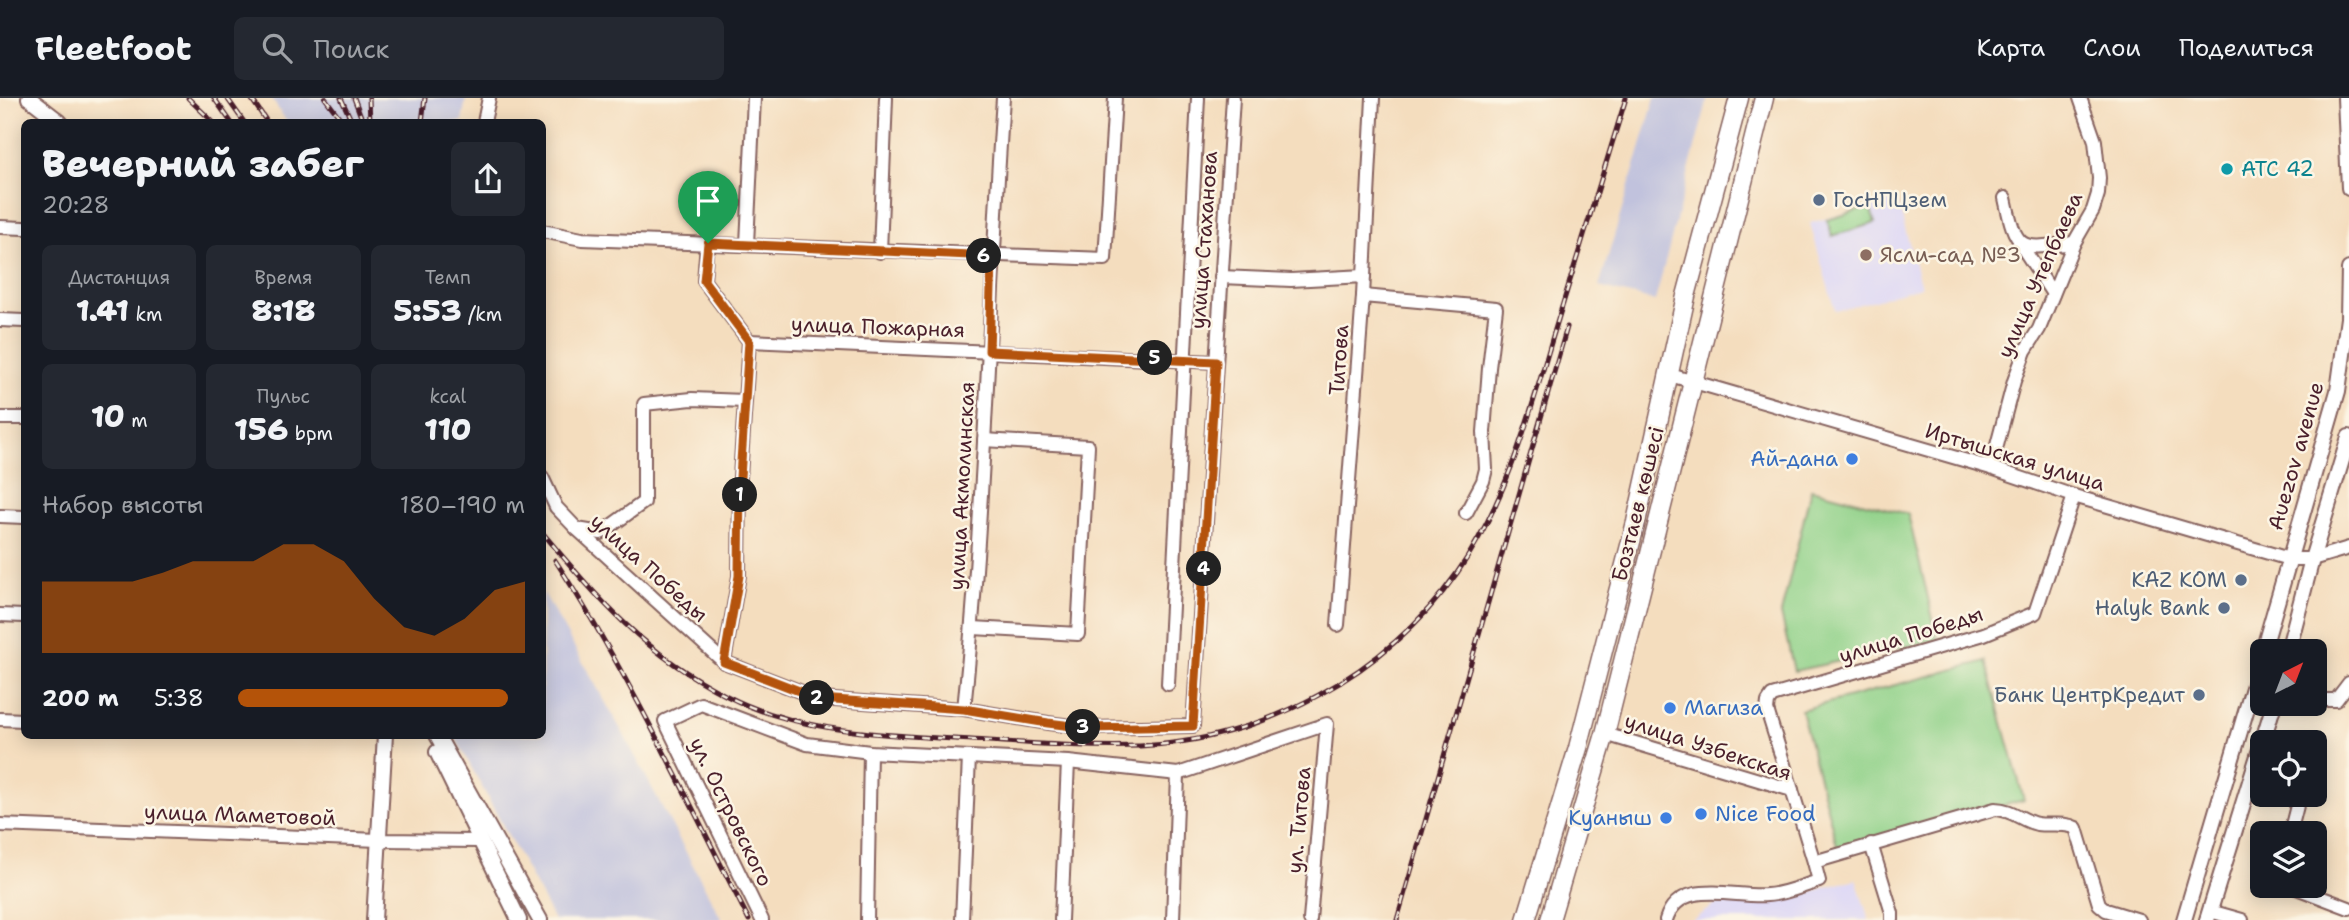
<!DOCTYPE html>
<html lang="ru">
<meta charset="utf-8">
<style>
body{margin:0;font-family:"Shantell Sans",sans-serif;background:#242831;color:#f1f3f6;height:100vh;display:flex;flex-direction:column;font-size:26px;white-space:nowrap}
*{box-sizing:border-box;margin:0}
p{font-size:23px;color:#9ea1a6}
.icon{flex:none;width:38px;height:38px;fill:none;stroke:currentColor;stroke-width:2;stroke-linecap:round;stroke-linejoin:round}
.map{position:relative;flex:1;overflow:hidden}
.sheet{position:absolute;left:21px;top:21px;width:525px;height:620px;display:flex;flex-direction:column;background:#171b24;border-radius:10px;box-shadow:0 4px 18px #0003}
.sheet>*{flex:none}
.needle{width:46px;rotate:42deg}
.buttons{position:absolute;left:2250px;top:541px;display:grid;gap:14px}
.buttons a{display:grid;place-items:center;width:77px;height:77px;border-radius:10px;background:#171b24;box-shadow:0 4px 18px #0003;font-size:35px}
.pin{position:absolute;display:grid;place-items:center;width:60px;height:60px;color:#fff;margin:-72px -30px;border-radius:50% 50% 50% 0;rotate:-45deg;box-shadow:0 0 7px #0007}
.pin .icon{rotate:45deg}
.km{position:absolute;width:35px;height:35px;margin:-18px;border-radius:50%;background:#222;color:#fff;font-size:19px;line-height:35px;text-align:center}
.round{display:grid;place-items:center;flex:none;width:74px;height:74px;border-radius:10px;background:#242831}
.head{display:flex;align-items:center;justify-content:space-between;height:119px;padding:0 21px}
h1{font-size:38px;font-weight:800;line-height:52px}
.stats{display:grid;grid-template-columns:repeat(3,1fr);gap:10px;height:119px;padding:7px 21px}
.stats div{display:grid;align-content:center;border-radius:10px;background:#242831;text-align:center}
.stats b{font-size:30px;font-weight:800}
.stats small{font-size:19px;font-weight:400}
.stats p{font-size:19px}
.chart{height:196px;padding:14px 21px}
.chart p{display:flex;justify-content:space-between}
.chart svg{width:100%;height:126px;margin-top:7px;fill:#b45309;opacity:.7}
ul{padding:0 21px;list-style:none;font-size:23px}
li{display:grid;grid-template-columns:112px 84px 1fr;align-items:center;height:52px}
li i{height:18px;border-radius:9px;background:#b45309}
header{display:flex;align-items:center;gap:42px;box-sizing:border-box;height:98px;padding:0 35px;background:#171b24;border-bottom:2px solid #363941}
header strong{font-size:33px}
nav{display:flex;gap:38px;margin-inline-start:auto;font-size:24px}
.search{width:490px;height:63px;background:#242831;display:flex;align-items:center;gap:18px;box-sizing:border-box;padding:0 24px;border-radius:10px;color:#9ea1a6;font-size:26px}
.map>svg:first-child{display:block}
.built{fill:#dbd6f7}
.industrial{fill:#c1c2dd}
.green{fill:#90d189;stroke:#6d785a;stroke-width:2}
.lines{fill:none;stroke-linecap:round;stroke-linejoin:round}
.minor-casing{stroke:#86625e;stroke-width:16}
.major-casing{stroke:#86625e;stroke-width:18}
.highway-casing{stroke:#86625e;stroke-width:21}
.minor{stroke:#fff;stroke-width:12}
.major{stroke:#fff;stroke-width:14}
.highway{stroke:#fff;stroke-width:18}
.rail-casing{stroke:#4a1f2b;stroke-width:5}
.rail{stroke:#fcf5e5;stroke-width:2.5;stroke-dasharray:8;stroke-linecap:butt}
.route-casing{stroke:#fff;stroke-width:14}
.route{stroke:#b45309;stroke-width:9}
.culture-dot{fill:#0f9aa8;stroke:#fcf5e5;stroke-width:2.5}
.service-dot{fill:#5c6f8a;stroke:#fcf5e5;stroke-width:2.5}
.education-dot{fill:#8d6e63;stroke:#fcf5e5;stroke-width:2.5}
.shop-dot{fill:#3f7fe0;stroke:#fcf5e5;stroke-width:2.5}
.labels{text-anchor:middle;stroke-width:5;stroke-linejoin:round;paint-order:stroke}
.culture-label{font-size:21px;fill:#0d838f;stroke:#fcf5e5;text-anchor:start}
.service-label{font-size:21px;fill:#4e5e75;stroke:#fcf5e5;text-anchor:end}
.street-label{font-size:21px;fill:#4a1f2b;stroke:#fcf5e5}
.education-label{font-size:21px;fill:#785e54;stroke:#fcf5e5;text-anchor:start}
.shop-label{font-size:21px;fill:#366cbe;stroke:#fcf5e5;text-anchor:end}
</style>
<header>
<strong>Fleetfoot</strong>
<div class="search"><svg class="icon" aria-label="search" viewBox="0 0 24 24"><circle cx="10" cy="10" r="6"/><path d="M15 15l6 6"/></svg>Поиск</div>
<nav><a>Карта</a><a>Слои</a><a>Поделиться</a></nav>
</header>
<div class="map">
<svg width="2349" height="822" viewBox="0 0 2349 822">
<rect width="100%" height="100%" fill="#fcf5e5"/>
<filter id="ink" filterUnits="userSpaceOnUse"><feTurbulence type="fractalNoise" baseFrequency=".0143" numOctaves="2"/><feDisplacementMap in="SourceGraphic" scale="14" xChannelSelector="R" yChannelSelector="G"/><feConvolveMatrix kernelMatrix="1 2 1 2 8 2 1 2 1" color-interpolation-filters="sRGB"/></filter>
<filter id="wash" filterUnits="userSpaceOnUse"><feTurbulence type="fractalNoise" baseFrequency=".00686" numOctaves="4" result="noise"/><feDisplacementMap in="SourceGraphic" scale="28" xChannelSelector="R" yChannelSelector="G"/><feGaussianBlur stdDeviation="1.57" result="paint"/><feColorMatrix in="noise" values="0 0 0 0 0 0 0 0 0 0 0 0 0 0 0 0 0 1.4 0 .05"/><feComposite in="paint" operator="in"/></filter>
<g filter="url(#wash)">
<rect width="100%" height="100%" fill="#f4ddbe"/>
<!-- built -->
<g class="built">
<path d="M 1897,101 L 1921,189 L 1835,213 L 1810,125 Z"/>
<path d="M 1856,781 L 1869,822 L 1692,822 L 1721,803 L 1777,803 Z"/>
</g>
<!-- industrial -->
<g class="industrial">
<path d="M 271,0 L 466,0 L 462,24 L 287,24 Z"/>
<path d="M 1655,0 L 1708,0 L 1655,203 L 1599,189 Z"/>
<path d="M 543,494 L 624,637 L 722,822 L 554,822 L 454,637 L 542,637 Z"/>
</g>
<!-- green -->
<g class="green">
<path d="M 1870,109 L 1875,125 L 1832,138 L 1827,122 Z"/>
<path d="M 1811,391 L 1908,416 L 1938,542 L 1794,573 L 1781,516 Z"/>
<path d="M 1986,563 L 2024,702 L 1838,751 L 1801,612 Z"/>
</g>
</g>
<g filter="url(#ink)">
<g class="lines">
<!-- minor casing -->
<g class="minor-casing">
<g id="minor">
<path d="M 484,24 L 489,0"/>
<path d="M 2005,100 C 2017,156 2020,151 2074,145"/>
<path d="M 0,129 L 24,130"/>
<path d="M 542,133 L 582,141 L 1105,161 L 1115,0"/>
<path d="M 2019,144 L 2053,196"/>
<path d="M 707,145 L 704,183 L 749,243 L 740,379 L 739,478 L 724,564"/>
<path d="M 747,146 L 754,0"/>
<path d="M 880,154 L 886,0"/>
<path d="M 1221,179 L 1291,182 L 1364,178"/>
<path d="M 1363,198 L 1496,210 L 1489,270 L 1484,334 L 1486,371 L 1483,383 L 1466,415"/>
<path d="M 0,222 L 24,223"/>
<path d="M 749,243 L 1216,264"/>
<path d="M 1670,277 L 1991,370 L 2074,398 L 2289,461 L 2312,461 L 2349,450"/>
<path d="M 0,320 L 24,320"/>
<path d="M 1991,370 L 2014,283 L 2025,253 L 2039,231 L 2074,145 L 2093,112 L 2098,96 L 2099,80 L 2095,43 L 2080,0"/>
<path d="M 542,379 L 556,409 L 577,431 L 724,564 L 820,601 L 964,611 L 1048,625 L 1088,630 L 1193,628 L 1233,0"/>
<path d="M 0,418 L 24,419"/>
<path d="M 577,431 L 601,435 L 644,404 L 644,306 L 692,301 L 745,303"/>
<path d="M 0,517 L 24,518"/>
<path d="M 1338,527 L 1363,198 L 1373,0"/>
<path d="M 973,530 L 1078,536 L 1088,348 L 984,342"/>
<path d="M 1168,586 L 1198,0"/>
<path d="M 2315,602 L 2336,602 L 2349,585"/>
<path d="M 964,611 C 985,408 989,203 1003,0"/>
<path d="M 0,621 L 24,622"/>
<path d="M 1605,636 L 1792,692 L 1814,764 L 1995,711 C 2012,711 2022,723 2037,726 C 2050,728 2064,724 2076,730 L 2099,806 L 2106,812 L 2139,822"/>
<path d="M 1792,692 L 1767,612 L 1768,604 L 1772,598 L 1984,536 L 2035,515 L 2074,398"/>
<path d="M 0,727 L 379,742 L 479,743"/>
<path d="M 2290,735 L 2300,696"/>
<path d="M 1871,746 L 1892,815 L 1892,822"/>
<path d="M 2291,788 L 2349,810"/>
<path d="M 2210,813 L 2242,822"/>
<path d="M 762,822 L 665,623 L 701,606 L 807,646 L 870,654 L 1068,664 L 1178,676 L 1327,626 L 1310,822"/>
<path d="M 867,822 L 870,654"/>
<path d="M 962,822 L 969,659"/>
<path d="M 1061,822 L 1068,664"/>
<path d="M 1173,822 L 1178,676"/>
<path d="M 1666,822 C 1679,779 1734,800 1767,797 C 1785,796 1802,788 1819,783 L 1814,764"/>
</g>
</g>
<!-- major casing -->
<g class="major-casing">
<g id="major">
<path d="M 29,0 L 60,24"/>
<path d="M 2345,0 L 2349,90"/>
<path d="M 2263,553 L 2338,293 L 2348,220 L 2349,171"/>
<path d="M 2288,553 L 2312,461 L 2349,339"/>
<path d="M 437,637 L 540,822"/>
<path d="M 437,654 L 519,822"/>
<path d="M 374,822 L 385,637"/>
<path d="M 2184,822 L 2263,556"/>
<path d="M 2207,822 L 2274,606"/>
</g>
</g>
<!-- highway casing -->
<g class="highway-casing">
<g id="highway">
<path d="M 1526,822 L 1578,650 L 1636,424 L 1686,198 L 1739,0"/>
<path d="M 1550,822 L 1605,636 L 1764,0"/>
</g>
</g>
<!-- minor -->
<use href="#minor" class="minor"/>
<!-- major -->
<use href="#major" class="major"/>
<!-- highway -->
<use href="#highway" class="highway"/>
<!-- rail casing -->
<g class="rail-casing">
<g id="rail">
<path d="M 188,0 L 213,24"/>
<path d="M 214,0 L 231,24"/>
<path d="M 227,0 L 244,24"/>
<path d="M 251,0 L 267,24"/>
<path d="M 325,0 L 343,24"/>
<path d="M 341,0 L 352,24"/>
<path d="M 354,0 L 363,24"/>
<path d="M 369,0 L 370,24"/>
<path d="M 422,24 L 425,0"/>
<path d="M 542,434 C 600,503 645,556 727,598 C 797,634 877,636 954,641 C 1016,644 1078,650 1140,648 C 1264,642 1386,576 1457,475 C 1506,405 1529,319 1553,238 C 1577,159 1602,79 1626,0"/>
<path d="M 555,462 C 629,576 687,701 749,822"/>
<path d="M 1397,822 L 1567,229"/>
</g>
</g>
<!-- rail -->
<use href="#rail" class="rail"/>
</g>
</g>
<g class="lines" filter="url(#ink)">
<!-- route casing -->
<g class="route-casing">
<path id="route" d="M 708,145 L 992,158 L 989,253 L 1216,264 L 1193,628 L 1088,630 L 1048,625 L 964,611 L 820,601 L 724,564 L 739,478 L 740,379 L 749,243 L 704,183 Z"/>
</g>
<!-- route -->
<use href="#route" class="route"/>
</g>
<!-- markers -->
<circle class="culture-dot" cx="2227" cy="71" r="7"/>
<g class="service-dot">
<circle cx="1819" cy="102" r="7"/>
<circle cx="2241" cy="482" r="7"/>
<circle cx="2224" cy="510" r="7"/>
<circle cx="2199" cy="597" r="7"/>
</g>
<circle class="education-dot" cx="1866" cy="157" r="7"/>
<g class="shop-dot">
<circle cx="1852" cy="361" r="7"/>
<circle cx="1670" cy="610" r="7"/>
<circle cx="1701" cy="716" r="7"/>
<circle cx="1666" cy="720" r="7"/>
</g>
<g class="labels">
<!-- culture labels -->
<g class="culture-label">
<text x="2241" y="78">АТС 42</text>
</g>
<!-- service labels -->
<g class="service-label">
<text x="1833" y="109" text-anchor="start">ГосНПЦзем</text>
<text x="2227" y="489">KAZ KOM</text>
<text x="2210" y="517">Halyk Bank</text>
<text x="2185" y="604">Банк ЦентрКредит</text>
</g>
<!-- street labels -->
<g class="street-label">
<text transform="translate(1204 142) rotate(-86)" y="7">улица Стаханова</text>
<text transform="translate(2040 177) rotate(-66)" y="7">улица Утепбаева</text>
<text transform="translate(878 229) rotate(2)" y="7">улица Пожарная</text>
<text transform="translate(1339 262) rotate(-86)" y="7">Титова</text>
<text transform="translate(2296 358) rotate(-74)" y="7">Auezov avenue</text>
<text transform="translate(2015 359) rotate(17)" y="7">Иртышская улица</text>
<text transform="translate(962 388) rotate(-87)" y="7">улица Акмолинская</text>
<text transform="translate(1638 406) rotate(-76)" y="7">Бозтаев көшесі</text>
<text transform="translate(649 470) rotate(42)" y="7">улица Победы</text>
<text transform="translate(1911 537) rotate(-17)" y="7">улица Победы</text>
<text transform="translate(1708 649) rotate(18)" y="7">улица Узбекская</text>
<text transform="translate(731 714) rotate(64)" y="7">ул. Островского</text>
<text transform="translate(240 717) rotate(2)" y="7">улица Маметовой</text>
<text transform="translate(1299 722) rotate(-85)" y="7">ул. Титова</text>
</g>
<!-- education labels -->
<g class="education-label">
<text x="1880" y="164">Ясли-сад №3</text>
</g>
<!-- shop labels -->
<g class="shop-label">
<text x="1838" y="368">Ай-дана</text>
<text x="1684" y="617" text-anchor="start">Магиза</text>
<text x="1715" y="723" text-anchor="start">Nice Food</text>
<text x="1652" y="727">Куаныш</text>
</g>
</g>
</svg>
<div class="buttons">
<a><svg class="needle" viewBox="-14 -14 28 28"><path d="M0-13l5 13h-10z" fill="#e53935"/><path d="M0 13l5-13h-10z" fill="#9ea1a6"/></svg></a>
<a><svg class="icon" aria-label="locate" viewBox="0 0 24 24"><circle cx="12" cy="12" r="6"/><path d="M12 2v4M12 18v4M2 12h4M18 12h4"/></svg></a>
<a><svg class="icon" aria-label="layers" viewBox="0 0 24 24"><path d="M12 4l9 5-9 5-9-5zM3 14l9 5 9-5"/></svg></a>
</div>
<div class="pin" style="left:708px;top:145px;background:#1e9e55"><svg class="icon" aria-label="arrive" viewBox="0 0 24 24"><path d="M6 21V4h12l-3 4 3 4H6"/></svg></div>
<b class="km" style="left:740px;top:397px">1</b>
<b class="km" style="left:817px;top:600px">2</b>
<b class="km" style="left:1083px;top:629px">3</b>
<b class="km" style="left:1204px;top:471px">4</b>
<b class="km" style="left:1155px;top:260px">5</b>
<b class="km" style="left:984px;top:158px">6</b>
<section class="sheet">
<div class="head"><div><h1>Вечерний забег</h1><p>20:28</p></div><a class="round"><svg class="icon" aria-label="share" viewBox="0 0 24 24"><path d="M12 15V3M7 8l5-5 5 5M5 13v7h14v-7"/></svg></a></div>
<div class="stats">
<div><p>Дистанция</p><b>1.41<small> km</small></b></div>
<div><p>Время</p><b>8:18</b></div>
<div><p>Темп</p><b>5:53<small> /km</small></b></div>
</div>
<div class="stats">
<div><b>10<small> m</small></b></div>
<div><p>Пульс</p><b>156<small> bpm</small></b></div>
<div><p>kcal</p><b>110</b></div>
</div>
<div class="chart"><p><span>Набор высоты</span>180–190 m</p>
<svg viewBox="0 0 160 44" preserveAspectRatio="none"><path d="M0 44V19L10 19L20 19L30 19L40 16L50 12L60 12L70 12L80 6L90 6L100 12L110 25L120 35L130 38L140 32L150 22L160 19V44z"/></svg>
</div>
<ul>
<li><b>200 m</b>5:38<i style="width:94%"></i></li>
</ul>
</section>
</div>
